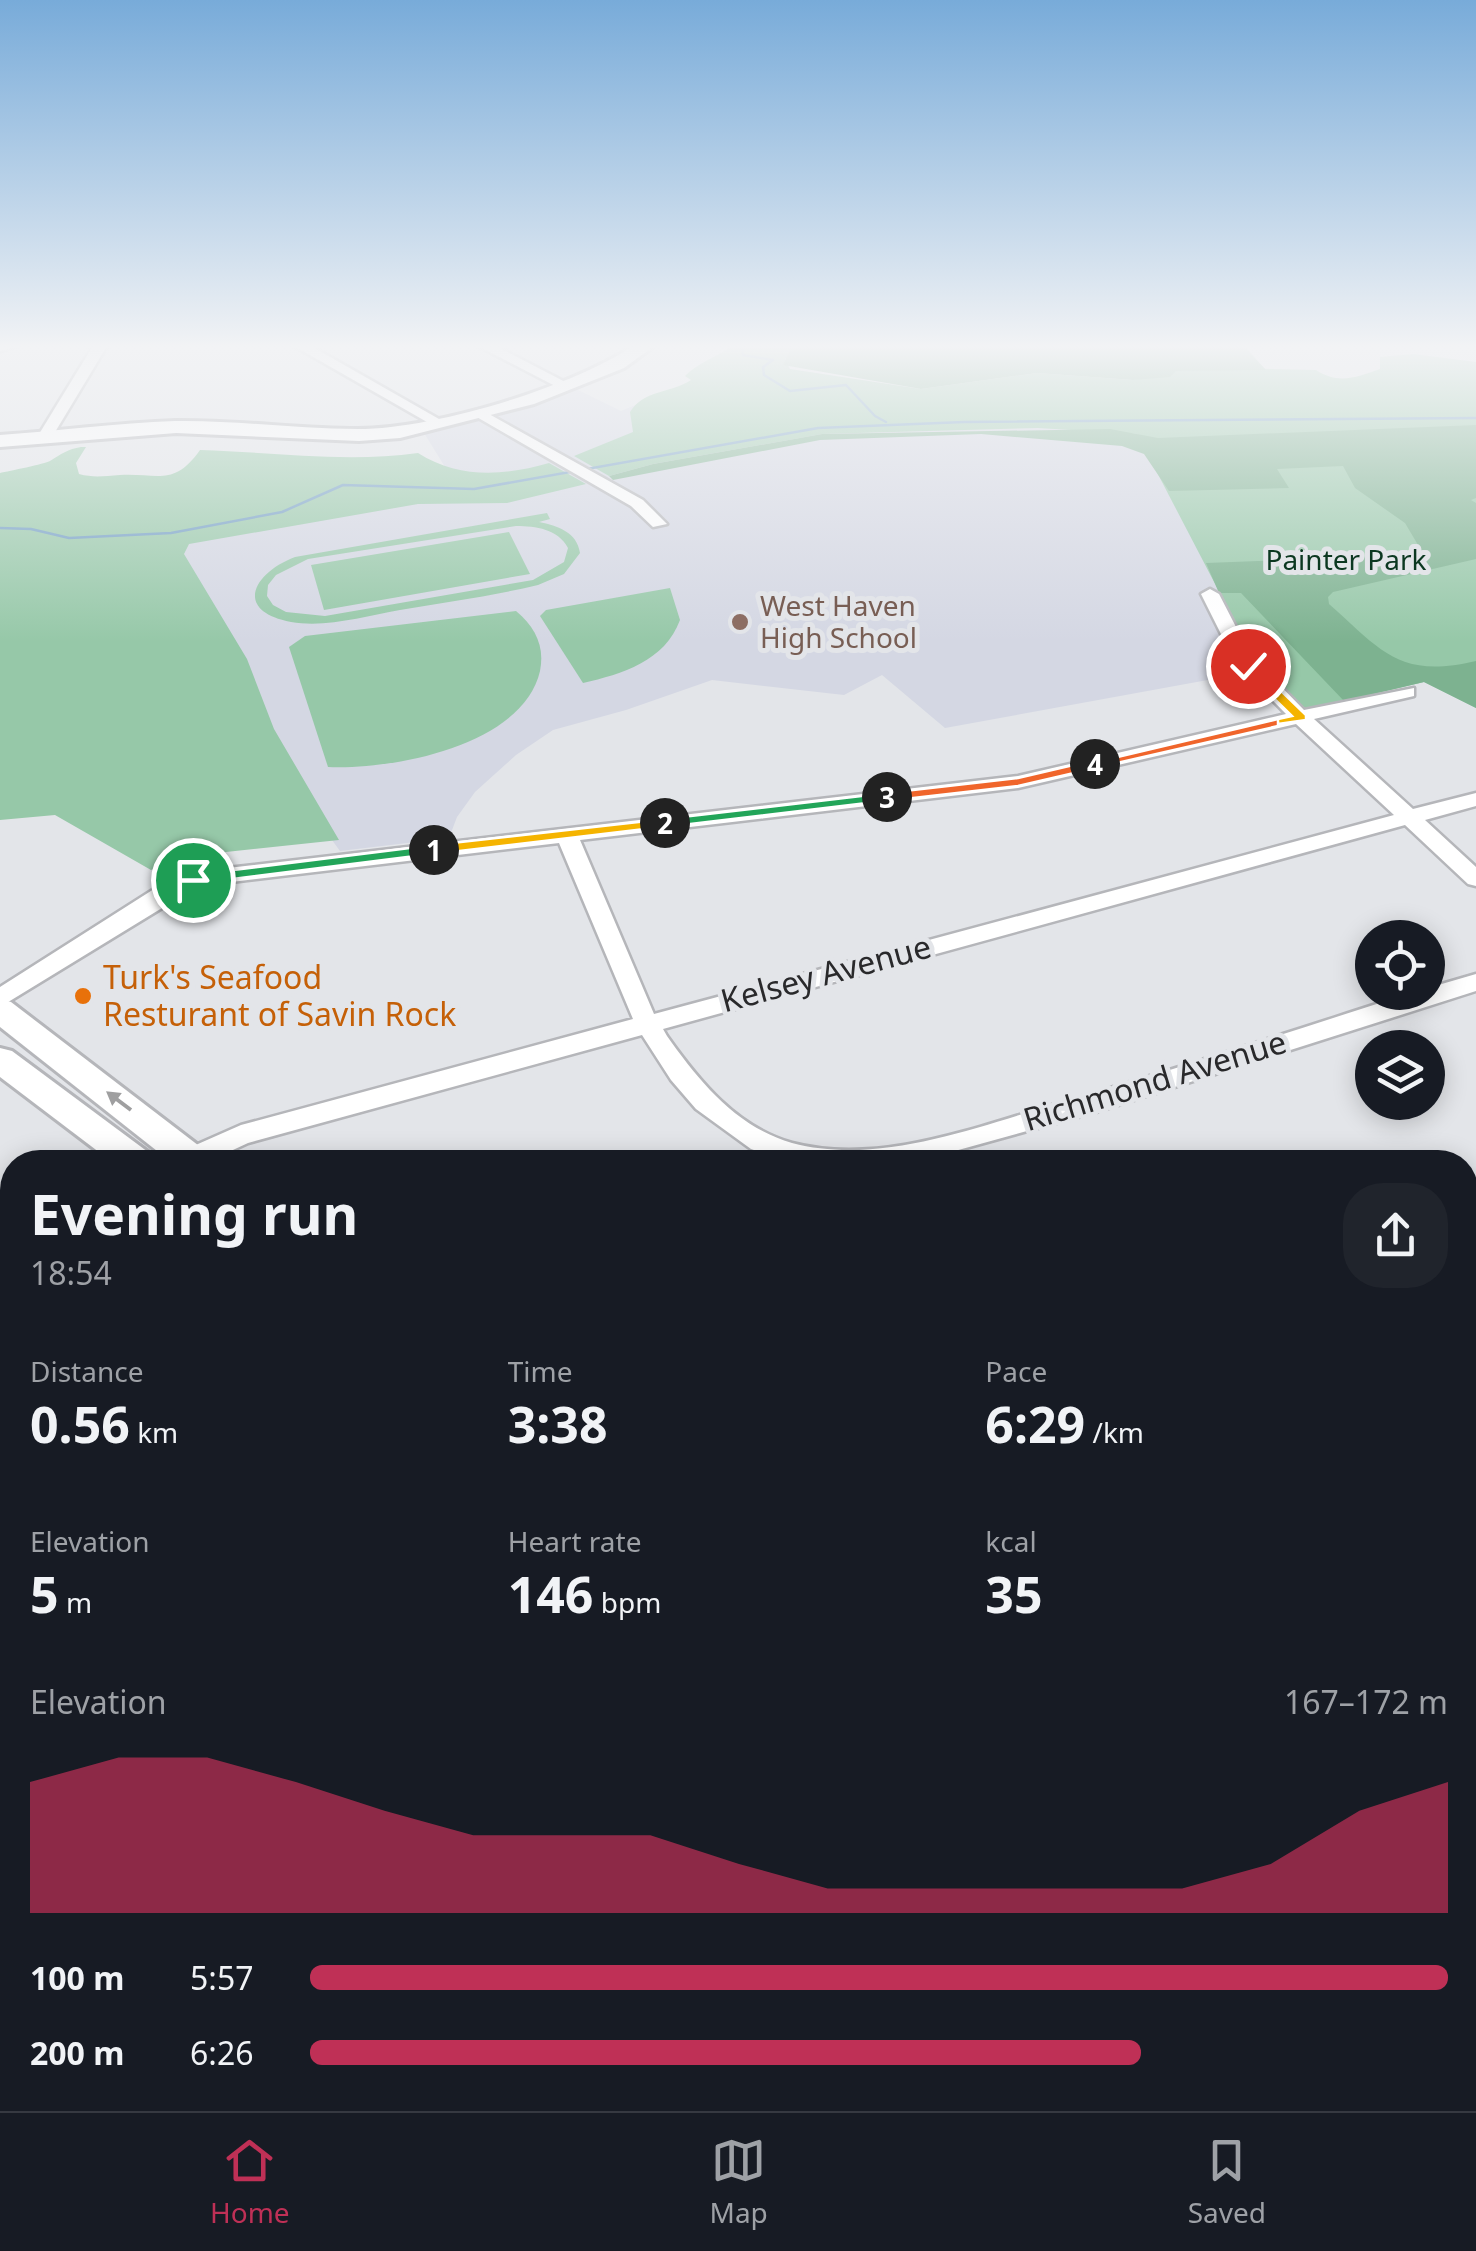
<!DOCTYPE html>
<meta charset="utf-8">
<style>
body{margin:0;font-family:"Noto Sans",sans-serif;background:#20242c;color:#f1f3f6;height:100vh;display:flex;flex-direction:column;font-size:38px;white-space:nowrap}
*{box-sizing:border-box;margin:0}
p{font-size:32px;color:#9ea1a6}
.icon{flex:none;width:55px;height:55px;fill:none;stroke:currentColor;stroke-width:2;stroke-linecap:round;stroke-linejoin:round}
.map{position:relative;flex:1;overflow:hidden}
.panel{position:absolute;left:0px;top:1150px;width:1478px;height:962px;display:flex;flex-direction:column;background:#171b24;border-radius:40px 40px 0 0;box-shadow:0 5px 25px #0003}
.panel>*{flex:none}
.tools{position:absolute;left:1355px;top:920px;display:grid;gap:20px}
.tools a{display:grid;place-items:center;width:90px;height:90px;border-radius:50%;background:#171b24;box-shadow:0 5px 25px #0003;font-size:50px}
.pin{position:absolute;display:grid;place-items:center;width:85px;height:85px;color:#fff;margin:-42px;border:5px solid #fff;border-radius:50%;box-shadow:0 2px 10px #0007}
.km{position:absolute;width:50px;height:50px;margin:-25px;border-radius:50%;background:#222;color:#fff;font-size:28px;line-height:50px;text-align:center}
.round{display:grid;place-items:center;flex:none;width:105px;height:105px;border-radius:40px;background:#20242c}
.summary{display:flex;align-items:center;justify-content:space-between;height:170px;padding:0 30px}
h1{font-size:55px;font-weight:700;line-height:75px}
.figures{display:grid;grid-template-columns:repeat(3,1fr);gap:15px;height:170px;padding:10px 30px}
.figures div{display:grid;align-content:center}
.figures b{font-size:50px;font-weight:700}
.figures small{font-size:28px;font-weight:400}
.figures p{font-size:28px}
.chart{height:280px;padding:20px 30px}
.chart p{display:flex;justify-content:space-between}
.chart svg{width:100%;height:180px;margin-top:10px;fill:#bf3056;opacity:.7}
ul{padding:0 30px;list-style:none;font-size:32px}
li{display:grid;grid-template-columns:160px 120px 1fr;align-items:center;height:75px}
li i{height:25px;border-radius:12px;background:#bf3056}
.tab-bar{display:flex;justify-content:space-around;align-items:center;height:140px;border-top:2px solid #363941;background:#171b24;font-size:28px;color:#9ea1a6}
.tab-bar a{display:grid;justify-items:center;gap:5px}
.tab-bar .active{color:#bf3056}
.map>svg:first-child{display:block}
.built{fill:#d4d7e3}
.green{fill:#96c8a8;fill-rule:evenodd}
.forest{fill:#7db290}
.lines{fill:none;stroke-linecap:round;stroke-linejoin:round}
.stream{stroke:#709dc3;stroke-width:2.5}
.minor-casing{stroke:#b5b6ba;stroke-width:5}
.major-casing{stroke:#b5b6ba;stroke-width:6}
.minor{fill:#fff;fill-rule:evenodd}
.major{fill:#fff;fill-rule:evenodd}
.oneway{fill:#9f9fa0}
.split-1{fill:#22a559;stroke:#fff;stroke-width:2.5}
.split-2{fill:#f5b400;stroke:#fff;stroke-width:2.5}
.split-3{fill:#22a559;stroke:#fff;stroke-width:2.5}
.split-4{fill:#f0652b;stroke:#fff;stroke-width:2.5}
.split-5{fill:#f0652b;stroke:#fff;stroke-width:2.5}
.split-6{fill:#f5b400;stroke:#fff;stroke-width:2.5}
.education-dot{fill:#8d6e63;stroke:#e3e5e9;stroke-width:4}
.food-dot{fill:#e8710a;stroke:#e3e5e9;stroke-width:4}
.labels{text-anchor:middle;stroke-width:10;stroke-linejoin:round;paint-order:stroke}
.far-park-label{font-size:28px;fill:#0c3821;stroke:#e3e5e9}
.far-education-label{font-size:28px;fill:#785e54;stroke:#e3e5e9;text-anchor:start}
.street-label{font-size:32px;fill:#29292b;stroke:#e3e5e9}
.food-label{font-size:32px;fill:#c56008;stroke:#e3e5e9;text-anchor:start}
</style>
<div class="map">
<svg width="1476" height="2111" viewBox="0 0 1476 2111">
<rect width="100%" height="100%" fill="#e3e5e9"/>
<!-- built -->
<path class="built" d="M 576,389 L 621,411 L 638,404 L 1101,395 L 1306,662 L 945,728 L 882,675 L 844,695 L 712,680 L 626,710 L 553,730 L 516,755 L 475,792 L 457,817 L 449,838 L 340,851 L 316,818 L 173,546 L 450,475 L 424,433 Z"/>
<!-- green -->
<g class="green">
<path d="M 732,346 L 803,346 L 785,359 L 790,369 L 921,389 L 1037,373 L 1133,380 L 1176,371 L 1226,368 L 1316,370 C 1339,385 1357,377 1380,369 L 1380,357 L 1413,354 L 1476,362 L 1476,708 L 1424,682 L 1303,711 L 1250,651 L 1137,434 L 1038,428 L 822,434 L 653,464 L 609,476 L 574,456 L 633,432 L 630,412 C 645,389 669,394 691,380 L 685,376 C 697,363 717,357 732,346 Z"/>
<path d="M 81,447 L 86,447 L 76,463 L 79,474 C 94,478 104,476 120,475 C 158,473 174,487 200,450 C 273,452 345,463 418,453 C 459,479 504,476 549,463 L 586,484 L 507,503 L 418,504 L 189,544 L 184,554 L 247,659 L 274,729 L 339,840 L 189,856 L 151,870 L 55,815 L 0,820 L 0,473 C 9,471 45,464 50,461 C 61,454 68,449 81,447 Z"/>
<path d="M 547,513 L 550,519 L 539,522 C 558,526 577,532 580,553 L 564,574 L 538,585 C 492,596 446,602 400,610 C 365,616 327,628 291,622 C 233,611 253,573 295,557 ZM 516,526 C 536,526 558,529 568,548 L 564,562 L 533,580 L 325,616 L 286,612 L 273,605 L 267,596 L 268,585 L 276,575 L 308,559 Z"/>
<path d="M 509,532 L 530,574 L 324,610 L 311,565 Z"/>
<path d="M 670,588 L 680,620 C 665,661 622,674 583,683 L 540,616 L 546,610 Z"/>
<path d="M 516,611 C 535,627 545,646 540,671 C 523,746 391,770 328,767 L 289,647 L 305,636 Z"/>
<path d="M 0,1702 L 12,1723 L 12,2100 L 634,2100 L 628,2111 L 0,2111 Z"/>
</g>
<!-- forest -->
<g class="forest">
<path d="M 803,346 L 1244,346 L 1266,370 L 1176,371 L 1170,377 L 1133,380 L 1037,373 L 921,389 L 783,365 L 789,352 Z"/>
<path d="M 1476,425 L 1476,498 L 1471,500 L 1476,503 L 1476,559 L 1333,592 L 1328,597 L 1329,604 C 1382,651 1399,679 1476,661 L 1476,708 L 1424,682 L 1344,701 L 1241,593 L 1219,593 L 1206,563 L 1424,555 L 1405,523 L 1355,488 L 1343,466 L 1277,469 L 1289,488 L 1169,491 L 1144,454 L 1122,446 L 981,434 L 820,440 L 613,480 L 609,476 L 653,464 L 822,434 L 1110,429 L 1158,438 Z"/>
</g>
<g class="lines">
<!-- stream -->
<g class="stream">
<path d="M 742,346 L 743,355 L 773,360 L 763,367 L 764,375 L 790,391 L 846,385 L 875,416 L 886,422"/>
<path d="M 0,528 L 31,529 L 69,538 L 171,533 L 282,512 L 343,485 L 474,489 L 818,428 L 964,422 L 1476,418"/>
</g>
<!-- minor casing -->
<g class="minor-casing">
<g id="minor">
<path d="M 0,346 L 17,346 L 0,351 Z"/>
<path d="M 93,346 L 107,346 L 49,442 L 39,442 L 36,439 Z"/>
<path d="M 294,346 L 311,346 L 446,423 L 434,426 Z"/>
<path d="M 478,346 L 496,346 L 573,386 L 561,389 Z"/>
<path d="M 480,409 L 643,500 L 667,524 L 653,527 L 631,506 L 475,416 L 473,413 Z"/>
<path d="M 1210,589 L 1219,594 L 1251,656 L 1304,710 L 1414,688 L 1414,696 L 1314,719 L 1413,809 L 1476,793 L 1476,806 L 1425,820 L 1476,867 L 1476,886 L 1468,884 L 1405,825 L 663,1029 L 667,1036 C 699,1081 736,1127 792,1143 C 879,1166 976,1127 1059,1103 C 1178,1069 1295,1030 1414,992 L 1428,992 L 1428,988 L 1476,974 L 1476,991 L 1096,1112 L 915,1162 L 788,1162 L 751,1149 L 696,1109 L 671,1080 L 642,1035 L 248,1143 L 207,1162 L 169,1162 L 173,1155 L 241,1125 L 633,1019 L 559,843 L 198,886 L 0,1007 L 0,987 L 154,889 L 193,872 L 1018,776 L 1286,714 L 1235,662 L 1201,594 ZM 1296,724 L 1394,815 L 654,1014 L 580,840 L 1018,788 Z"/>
<path d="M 12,1273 L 12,1301 L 0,1306 L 0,1278 Z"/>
<path d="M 1465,1392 L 1476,1396 L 1476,1426 L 1465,1422 Z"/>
<path d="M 1476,2012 L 1476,2052 L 1465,2054 L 1465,2014 Z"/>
<path d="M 366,2100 L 442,2100 L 446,2111 L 361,2111 Z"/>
</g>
</g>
<!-- major casing -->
<g class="major-casing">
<g id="major">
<path d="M 633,346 L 654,346 L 624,368 L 534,404 L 400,438 L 359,441 L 176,433 L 0,447 L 0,435 C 58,431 117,423 175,421 C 236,420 297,429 358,429 C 433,429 570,388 633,346 Z"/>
<path d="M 0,999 L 11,1002 L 207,1152 L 212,1162 L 171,1162 L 0,1027 Z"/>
<path d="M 0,1048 L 12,1051 L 148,1152 L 153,1162 L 112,1162 L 0,1077 Z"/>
<path d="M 1275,2100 L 1336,2100 L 1340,2111 L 1279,2111 Z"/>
<path d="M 1366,2100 L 1427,2100 L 1431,2111 L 1370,2111 Z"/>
</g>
</g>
<!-- minor -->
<use href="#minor" class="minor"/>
<!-- major -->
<use href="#major" class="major"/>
</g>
<!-- one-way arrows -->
<defs><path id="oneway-solid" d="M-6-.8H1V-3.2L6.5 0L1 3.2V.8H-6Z" transform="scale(2.5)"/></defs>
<use class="oneway" href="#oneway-solid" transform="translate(119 1101) rotate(-143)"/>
<!-- sky -->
<linearGradient id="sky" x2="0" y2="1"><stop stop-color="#78abd9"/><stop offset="0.54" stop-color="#f2f3f5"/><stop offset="1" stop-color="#f2f3f5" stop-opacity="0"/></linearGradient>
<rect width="1476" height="642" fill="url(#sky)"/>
<!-- split-1 -->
<path class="split-1" d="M 434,845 L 439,846 L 439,853 L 193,884 L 186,880 L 193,875 Z"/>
<!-- split-2 -->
<path class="split-2" d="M 665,819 L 670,820 L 670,826 L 434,854 L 427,850 L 434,845 Z"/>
<!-- split-3 -->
<path class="split-3" d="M 887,793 L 894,797 L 892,800 L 665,827 L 658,823 L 665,819 Z"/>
<!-- split-4 -->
<path class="split-4" d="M 1095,760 L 1102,764 L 1100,767 L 1018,786 L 887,801 L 881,797 L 887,793 L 1018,778 Z"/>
<!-- split-5 -->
<path class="split-5" d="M 1282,718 L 1289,722 L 1287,724 L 1095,768 L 1088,764 Z"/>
<!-- split-6 -->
<path class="split-6" d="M 1244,663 L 1252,663 L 1306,715 L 1306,720 L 1278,724 L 1278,719 L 1292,716 L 1244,669 Z"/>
<!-- markers -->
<circle class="education-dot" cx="740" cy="622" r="10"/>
<circle class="food-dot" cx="83" cy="996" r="10"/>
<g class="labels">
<!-- far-park labels -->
<g class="far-park-label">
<text x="1346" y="570">Painter Park</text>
</g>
<!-- far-education labels -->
<g class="far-education-label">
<text x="760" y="616">West Haven<tspan x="760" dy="32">High School</tspan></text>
</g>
<!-- street labels -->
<g class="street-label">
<text transform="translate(826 974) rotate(-15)" y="11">Kelsey Avenue</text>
<text transform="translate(1155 1081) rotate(-17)" y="11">Richmond Avenue</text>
</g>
<!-- food labels -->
<g class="food-label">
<text x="103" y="989">Turk's Seafood<tspan x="103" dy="37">Resturant of Savin Rock</tspan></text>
</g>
</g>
</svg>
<div class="tools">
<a><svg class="icon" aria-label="locate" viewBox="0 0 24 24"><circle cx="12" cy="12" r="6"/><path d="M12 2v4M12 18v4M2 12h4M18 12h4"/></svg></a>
<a><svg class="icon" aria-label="layers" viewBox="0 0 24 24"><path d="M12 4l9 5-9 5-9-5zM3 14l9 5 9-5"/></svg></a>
</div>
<div class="pin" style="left:193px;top:880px;background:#1e9e55"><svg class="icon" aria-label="arrive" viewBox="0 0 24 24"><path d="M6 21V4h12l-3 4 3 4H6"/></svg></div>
<div class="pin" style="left:1248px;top:666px;background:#d93025"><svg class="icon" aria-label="check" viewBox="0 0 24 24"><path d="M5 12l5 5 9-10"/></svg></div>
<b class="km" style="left:434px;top:850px">1</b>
<b class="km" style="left:665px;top:823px">2</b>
<b class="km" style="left:887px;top:797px">3</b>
<b class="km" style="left:1095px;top:764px">4</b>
<section class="panel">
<div class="summary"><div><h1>Evening run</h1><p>18:54</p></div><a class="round"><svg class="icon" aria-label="share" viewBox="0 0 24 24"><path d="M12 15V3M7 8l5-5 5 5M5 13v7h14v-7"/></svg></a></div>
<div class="figures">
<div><p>Distance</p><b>0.56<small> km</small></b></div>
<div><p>Time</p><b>3:38</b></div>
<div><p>Pace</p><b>6:29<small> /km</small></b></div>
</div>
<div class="figures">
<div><p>Elevation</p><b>5<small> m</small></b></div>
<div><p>Heart rate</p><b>146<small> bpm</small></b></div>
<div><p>kcal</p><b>35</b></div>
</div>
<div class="chart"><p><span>Elevation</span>167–172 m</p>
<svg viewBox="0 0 160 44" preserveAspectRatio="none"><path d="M0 44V12L10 6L20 6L30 12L40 19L50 25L60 25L70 25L80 32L90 38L100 38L110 38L120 38L130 38L140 32L150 19L160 12V44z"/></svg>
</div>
<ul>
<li><b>100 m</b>5:57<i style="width:100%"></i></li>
<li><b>200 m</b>6:26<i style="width:73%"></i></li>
</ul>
</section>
</div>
<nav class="tab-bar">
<a class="active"><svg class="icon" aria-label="home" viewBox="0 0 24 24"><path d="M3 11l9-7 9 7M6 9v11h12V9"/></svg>Home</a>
<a><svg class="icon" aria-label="map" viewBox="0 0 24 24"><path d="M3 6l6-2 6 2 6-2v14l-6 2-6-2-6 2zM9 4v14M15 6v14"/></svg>Map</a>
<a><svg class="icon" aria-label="saved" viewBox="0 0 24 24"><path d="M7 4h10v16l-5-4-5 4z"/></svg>Saved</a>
</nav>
